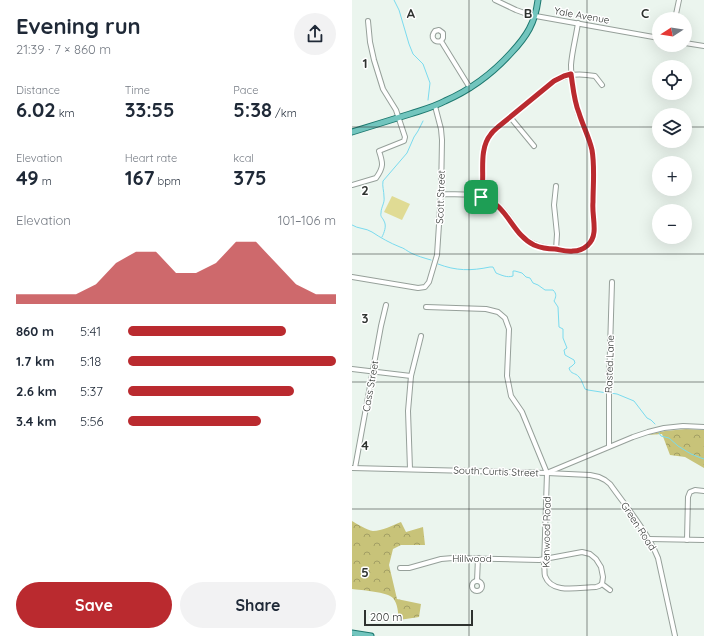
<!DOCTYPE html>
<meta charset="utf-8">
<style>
body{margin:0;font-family:Quicksand,sans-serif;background:#f2f2f3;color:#1f2937;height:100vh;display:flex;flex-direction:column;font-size:15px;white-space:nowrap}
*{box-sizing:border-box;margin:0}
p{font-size:13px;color:#747a83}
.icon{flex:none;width:22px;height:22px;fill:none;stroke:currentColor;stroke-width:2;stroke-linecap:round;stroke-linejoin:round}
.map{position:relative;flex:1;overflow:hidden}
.details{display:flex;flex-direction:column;background:#fff;width:352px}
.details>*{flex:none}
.needle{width:26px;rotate:258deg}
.controls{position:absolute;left:300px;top:12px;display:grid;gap:8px}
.controls a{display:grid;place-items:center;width:40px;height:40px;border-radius:50%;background:#fff;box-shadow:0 4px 16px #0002;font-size:20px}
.scale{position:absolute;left:12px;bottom:10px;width:109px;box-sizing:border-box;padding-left:4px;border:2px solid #2e322f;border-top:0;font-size:11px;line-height:14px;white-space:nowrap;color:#2e322f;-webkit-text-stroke:3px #fff;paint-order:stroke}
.pin{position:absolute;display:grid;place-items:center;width:34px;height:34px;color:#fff;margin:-17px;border-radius:8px;box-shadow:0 2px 6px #0006}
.round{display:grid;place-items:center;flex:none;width:42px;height:42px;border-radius:21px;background:#f2f2f3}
.head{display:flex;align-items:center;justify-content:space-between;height:68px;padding:0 16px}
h1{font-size:22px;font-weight:700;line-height:30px}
.metrics{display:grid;grid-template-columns:repeat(3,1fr);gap:6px;height:68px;padding:4px 16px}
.metrics div{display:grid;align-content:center}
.metrics b{font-size:20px;font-weight:700}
.metrics small{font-size:11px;font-weight:400}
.metrics p{font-size:11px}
.chart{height:112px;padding:8px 16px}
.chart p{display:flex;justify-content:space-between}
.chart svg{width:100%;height:72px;margin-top:4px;fill:#ba2a2f;opacity:.7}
.primary-button{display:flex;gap:8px;margin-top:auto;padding:8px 16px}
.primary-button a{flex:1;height:46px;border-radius:24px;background:#ba2a2f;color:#fff;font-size:16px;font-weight:700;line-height:46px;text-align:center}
.primary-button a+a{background:#f2f2f3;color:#1f2937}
ul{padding:0 16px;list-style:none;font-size:13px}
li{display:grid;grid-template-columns:64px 48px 1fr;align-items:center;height:30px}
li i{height:10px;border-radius:5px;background:#ba2a2f}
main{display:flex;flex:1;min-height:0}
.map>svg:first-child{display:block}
.forest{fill:url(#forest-crowns)}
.garden{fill:#e0db94}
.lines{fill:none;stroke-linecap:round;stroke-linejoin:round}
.stream{stroke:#7adbee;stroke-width:1}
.minor-casing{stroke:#96a09a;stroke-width:6}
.major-casing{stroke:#1d786f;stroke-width:7}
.minor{stroke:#fff;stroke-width:4}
.major{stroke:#72c5be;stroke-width:5}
.route-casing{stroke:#fff;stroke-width:8}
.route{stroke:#ba2a2f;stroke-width:5}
.grid{fill:none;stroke:#2e322f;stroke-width:1;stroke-opacity:0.55}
.labels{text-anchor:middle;stroke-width:3;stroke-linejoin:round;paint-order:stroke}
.street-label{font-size:10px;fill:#2e322f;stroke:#fff}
.grid-label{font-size:13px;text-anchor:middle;font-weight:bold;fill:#2e322f;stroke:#fff;stroke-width:3;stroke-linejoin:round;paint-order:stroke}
</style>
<main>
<section class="details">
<div class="head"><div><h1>Evening run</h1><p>21:39 · 7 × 860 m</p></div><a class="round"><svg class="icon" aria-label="share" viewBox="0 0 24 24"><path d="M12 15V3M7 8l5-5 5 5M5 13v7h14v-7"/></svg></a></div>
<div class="metrics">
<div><p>Distance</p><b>6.02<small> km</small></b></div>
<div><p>Time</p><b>33:55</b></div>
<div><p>Pace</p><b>5:38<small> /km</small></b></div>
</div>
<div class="metrics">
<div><p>Elevation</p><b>49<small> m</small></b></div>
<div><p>Heart rate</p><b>167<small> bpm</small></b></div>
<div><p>kcal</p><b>375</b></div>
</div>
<div class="chart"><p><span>Elevation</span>101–106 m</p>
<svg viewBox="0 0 160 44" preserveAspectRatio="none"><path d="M0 44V38L10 38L20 38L30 38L40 32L50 19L60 12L70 12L80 25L90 25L100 19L110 6L120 6L130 19L140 32L150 38L160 38V44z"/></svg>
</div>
<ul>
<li><b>860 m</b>5:41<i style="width:76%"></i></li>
<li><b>1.7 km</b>5:18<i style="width:100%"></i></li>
<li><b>2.6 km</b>5:37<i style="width:80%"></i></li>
<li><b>3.4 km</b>5:56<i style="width:64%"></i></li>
</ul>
<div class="primary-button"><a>Save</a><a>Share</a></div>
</section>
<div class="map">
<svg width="352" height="636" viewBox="0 0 352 636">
<defs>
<pattern id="forest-crowns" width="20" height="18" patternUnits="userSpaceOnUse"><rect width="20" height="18" fill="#c8c379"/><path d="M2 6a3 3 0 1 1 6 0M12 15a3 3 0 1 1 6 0" fill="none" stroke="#a39f64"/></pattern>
</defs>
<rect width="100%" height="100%" fill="#ebf5ee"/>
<!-- forest -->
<g class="forest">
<path d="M 334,429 L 352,430 L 352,468 L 333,457 L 318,455 L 310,434 L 295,435 L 313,431 Z"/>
<path d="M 0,521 C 5,524 15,530 21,531 C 30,531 41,525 49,522 L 54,532 L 71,527 L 73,545 L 49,545 L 41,549 L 37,565 L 45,599 L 69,604 L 67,617 L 47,620 C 46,613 46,604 41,598 C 36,592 9,590 0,589 Z"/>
</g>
<!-- garden -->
<path class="garden" d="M 40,196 L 58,204 L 50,220 L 32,212 Z"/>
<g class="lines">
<!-- stream -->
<g class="stream">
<path d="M 42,0 L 47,10 L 57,44 L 61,54 L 71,64 L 78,83 L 76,100"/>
<path d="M 0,225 C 6,229 14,228 20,232 C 29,238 38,243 48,247 C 52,248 55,251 59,253 C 65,256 72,258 79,260"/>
<path d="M 30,237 C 32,233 35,226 32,221 C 31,218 28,217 29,213 C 29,207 33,203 32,197 C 32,191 30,186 31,181 L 55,153 L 62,137 L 66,131 L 71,121"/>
<path d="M 86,264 C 104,271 119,271 138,267 L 141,267 L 144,273 C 149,275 155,278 161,276 L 161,271 L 163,271 L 170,273 L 174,277 L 178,278 L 181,283 L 186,285 L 193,290 L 201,290 C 205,294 204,297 202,301 L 206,307 L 207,327 L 211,329 L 211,338 L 215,348 L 212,350 L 213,355 L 222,360 L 223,363 L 220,366 L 217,368 C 219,375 223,372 227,377 C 230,380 231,385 233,389 L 236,390 L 255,393"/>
<path d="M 258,393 L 265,394 L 282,401 L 295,418 L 299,420 L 303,424"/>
<path d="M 307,433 L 309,436 L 317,438 L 326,446 L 339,454 L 349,458 L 352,459"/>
</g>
<!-- minor casing -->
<g class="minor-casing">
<g id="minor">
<path d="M 143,0 L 164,10 L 178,15 L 307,38"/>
<path d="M 323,19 L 327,0"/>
<path d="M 89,41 C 82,43 78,37 83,31 L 87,30 L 91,33 L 91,38 L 89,41 L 118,88"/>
<path d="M 333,43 L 352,46"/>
<path d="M 158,117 L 182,146"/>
<path d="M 0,185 L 24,178 C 32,167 31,163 27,151 L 52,141 L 53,137 L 44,110 L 31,89 L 22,60 L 18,42 L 16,21"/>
<path d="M 204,186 L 202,205 L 205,234 L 204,250"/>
<path d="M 89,194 C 102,195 118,193 131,197 C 141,201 151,209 157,218 C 160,222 163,228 167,233 C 174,241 185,246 196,248 C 212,252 240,256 242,231 C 242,223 241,215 241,207 C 241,188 244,169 240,150 C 237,137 231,125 226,113 C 224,105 222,97 221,89 C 220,81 219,73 219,65 C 220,51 224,37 226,23"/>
<path d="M 129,197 C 134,177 125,151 139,133 C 141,131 144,129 146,127 L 202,81 C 217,74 226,73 243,76 L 250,85"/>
<path d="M 0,277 L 66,288 L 73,287 L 77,282 L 85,255 L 89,194 L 90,140 L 89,129 L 83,106"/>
<path d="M 74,307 L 134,309 L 146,312 L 153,318 L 157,329 L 155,376 L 159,396 L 170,412 L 195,473 L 192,566 C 193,569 192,573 193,576 C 200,595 228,587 244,587 L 247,586 L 250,584"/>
<path d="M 0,369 L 59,376"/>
<path d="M 257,446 L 257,383 L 260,282"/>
<path d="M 0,468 L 195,473 L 238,475 L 247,477 L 253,480 L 258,484 C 275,508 295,531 306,558 L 323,636"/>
<path d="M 3,468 L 29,326 L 34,305"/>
<path d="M 58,469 L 56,411 L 59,376 L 69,336"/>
<path d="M 197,472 L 281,437 L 296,432 L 312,428 L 331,426 L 352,427"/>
<path d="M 297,539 L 352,540"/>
<path d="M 335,540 L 336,497 L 338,492 L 343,490 L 352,491"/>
<path d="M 48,568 L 57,568 L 89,559 L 101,558 L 187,560 L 230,552 L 238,554 L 244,559 L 249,567 L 251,577 L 250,584 L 258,590"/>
<path d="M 125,581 L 126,558"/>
<circle cx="125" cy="586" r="5"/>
</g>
</g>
<!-- major casing -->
<g class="major-casing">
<g id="major">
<path d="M 0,132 C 19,126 39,120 58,114 C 70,110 82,107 93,101 C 118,90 140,74 159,53 C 175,36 183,23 186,0"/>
<path d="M 0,633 L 19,636"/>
</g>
</g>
<!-- minor -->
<use href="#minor" class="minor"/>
<!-- major -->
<use href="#major" class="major"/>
</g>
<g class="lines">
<!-- route casing -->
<g class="route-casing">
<path id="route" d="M 219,74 C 221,87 222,101 227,113 C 231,126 237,137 240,150 C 243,167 241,185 241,202 C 240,212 243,223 242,232 C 241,243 232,251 221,251 C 215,252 209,250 203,249 C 197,249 189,248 182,245 C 159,234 156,204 129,197 C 134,177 125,151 139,134 C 141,131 144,129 146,127 L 202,81 L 212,76 Z"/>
</g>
<!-- route -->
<use href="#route" class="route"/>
</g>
<!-- grid -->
<path class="grid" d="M 117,0 L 117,636M 235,0 L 235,636M 0,127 L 307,127M 333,127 L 352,127M 0,254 L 352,254M 0,382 L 352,382M 0,509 L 352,509"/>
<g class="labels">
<!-- street labels -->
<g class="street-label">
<text transform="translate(230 15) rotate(10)" y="4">Yale Avenue</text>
<text transform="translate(88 197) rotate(-88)" y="4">Scott Street</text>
<text transform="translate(257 364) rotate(-88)" y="4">Rasted Lane</text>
<text transform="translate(18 386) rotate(-80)" y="4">Cass Street</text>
<text transform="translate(144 471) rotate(2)" y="4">South Curtis Street</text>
<text transform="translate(287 526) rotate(57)" y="4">Green Road</text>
<text transform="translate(194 532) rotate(-89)" y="4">Kenwood Road</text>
<text x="120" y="562">Hillwood</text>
</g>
</g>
<g class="grid-label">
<text x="59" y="18">A</text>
<text x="176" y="18">B</text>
<text x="293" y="18">C</text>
<text x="13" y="68">1</text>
<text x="13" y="195">2</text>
<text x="13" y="323">3</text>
<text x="13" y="450">4</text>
<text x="13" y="577">5</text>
</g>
</svg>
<div class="controls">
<a><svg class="needle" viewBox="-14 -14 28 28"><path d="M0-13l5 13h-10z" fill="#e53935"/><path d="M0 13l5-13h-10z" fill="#747a83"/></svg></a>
<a><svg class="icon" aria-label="locate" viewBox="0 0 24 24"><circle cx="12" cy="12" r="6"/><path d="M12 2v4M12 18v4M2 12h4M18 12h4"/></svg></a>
<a><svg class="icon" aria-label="layers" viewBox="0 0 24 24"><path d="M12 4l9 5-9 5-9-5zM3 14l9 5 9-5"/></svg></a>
<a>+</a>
<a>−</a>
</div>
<div class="scale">200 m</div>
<div class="pin" style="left:129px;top:197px;background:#1e9e55"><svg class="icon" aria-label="arrive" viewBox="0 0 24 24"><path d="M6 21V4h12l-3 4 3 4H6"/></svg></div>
</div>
</main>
